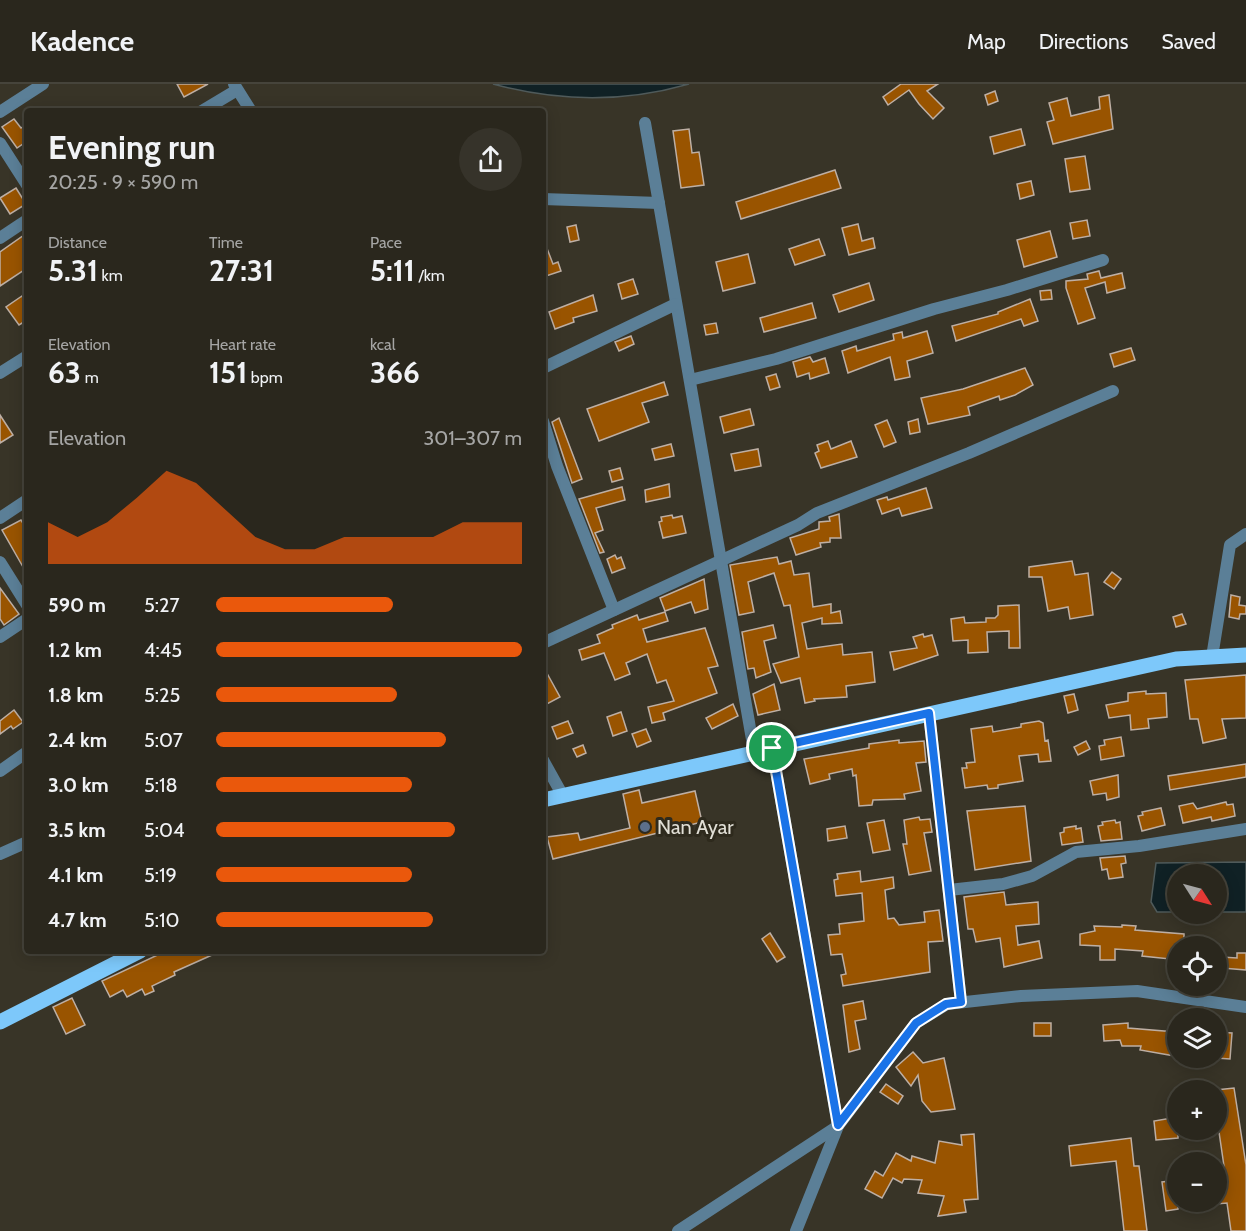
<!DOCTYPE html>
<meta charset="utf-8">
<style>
body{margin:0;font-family:Cabin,sans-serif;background:#36332a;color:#f1f3f6;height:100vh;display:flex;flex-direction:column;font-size:22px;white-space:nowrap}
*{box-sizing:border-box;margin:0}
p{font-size:20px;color:#a5a5a4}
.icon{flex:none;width:33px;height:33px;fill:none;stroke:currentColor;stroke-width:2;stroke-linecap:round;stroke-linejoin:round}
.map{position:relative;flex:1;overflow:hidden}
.panel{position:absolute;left:24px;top:24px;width:522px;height:846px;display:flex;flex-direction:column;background:#2a271d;border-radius:6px;box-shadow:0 3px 15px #0003,0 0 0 2px #46443b}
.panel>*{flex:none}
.needle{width:39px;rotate:126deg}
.fabs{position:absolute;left:1167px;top:780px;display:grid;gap:12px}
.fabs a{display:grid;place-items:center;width:60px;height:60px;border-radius:50%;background:#2a271d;box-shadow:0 3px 15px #0003,0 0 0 2px #46443b;font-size:30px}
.pin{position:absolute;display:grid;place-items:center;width:51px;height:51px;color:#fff;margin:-26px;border:3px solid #fff;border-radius:50%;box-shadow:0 2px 6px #0007}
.round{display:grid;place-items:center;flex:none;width:63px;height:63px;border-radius:32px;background:#36332a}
.headline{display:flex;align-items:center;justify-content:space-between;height:102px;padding:0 24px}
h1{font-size:33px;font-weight:700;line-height:45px}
.metrics{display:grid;grid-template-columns:repeat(3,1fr);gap:9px;height:102px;padding:6px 24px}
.metrics div{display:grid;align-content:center}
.metrics b{font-size:30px;font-weight:700}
.metrics small{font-size:16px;font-weight:400}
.metrics p{font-size:16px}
.chart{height:168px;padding:12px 24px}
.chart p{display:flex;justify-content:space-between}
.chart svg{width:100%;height:108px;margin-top:6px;fill:#ea580c;opacity:.7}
ul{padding:0 24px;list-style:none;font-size:20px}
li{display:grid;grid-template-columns:96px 72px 1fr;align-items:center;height:45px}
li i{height:15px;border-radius:8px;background:#ea580c}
header{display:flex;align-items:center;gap:36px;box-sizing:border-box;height:84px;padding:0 30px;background:#2a271d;border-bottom:2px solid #46443b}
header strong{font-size:28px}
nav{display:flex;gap:33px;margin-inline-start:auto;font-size:21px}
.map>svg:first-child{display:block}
.water{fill:#102125;stroke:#4f5a5a;stroke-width:1.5}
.building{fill:#995400;stroke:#beafa4;stroke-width:1.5}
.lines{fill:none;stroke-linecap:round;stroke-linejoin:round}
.minor{stroke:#5b7f97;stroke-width:12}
.major{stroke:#7dc8fa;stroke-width:15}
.route-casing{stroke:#fff;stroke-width:12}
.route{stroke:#1a73e8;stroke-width:8}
.service-dot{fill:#5c6f8a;stroke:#2e2a1d;stroke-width:2}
.labels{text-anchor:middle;stroke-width:6;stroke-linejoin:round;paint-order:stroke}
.poi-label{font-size:20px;fill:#e1dfd6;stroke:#2e2a1d;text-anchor:start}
</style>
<header>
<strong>Kadence</strong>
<nav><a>Map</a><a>Directions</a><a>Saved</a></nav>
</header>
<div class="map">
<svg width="1246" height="1147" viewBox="0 0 1246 1147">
<rect width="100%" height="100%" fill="#383427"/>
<!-- water -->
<g class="water">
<path d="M 493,0 L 689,0 C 623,19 559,18 493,0 Z"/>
<path d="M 1246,778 L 1246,828 L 1217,828 L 1216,790 L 1178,790 L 1177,828 L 1157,828 L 1151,818 L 1156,779 Z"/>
</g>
<!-- building -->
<g class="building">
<path d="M 177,0 L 208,0 L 184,13 Z"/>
<path d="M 901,0 L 938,0 L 927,7 L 944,24 L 933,35 L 919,20 L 909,6 L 888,21 L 883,13 Z"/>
<path d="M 995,7 L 998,17 L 988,21 L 985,11 Z"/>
<path d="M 1109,11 L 1113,45 L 1053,60 L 1047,38 L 1054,36 L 1049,19 L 1067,14 L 1071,32 L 1100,25 L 1099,13 Z"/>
<path d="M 14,35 L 21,44 L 27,40 L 27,57 L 17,64 L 2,43 Z"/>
<path d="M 689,45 L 692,69 L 699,68 L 704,101 L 681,104 L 673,47 Z"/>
<path d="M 1021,45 L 1025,61 L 994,70 L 990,53 Z"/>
<path d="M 1085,72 L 1090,105 L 1070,108 L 1065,75 Z"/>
<path d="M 835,86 L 841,104 L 741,135 L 736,118 Z"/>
<path d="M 1031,97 L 1034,111 L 1020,115 L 1017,100 Z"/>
<path d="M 16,104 L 26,120 L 10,130 L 0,114 Z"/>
<path d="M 1087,136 L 1090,152 L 1073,155 L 1070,139 Z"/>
<path d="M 858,140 L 862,157 L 873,154 L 875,164 L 849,171 L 842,144 Z"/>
<path d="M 576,141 L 579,156 L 570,158 L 567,143 Z"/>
<path d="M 1050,147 L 1057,173 L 1024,183 L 1017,156 Z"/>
<path d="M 27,149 L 27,184 L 0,202 L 0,168 Z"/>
<path d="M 543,154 L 553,180 L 558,178 L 561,187 L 543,193 Z"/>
<path d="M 819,155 L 825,171 L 795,181 L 789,165 Z"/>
<path d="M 748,170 L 755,199 L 723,207 L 716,178 Z"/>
<path d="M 1099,187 L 1101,194 L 1122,189 L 1125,204 L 1107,209 L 1105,198 L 1085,204 L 1095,234 L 1078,240 L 1066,204 L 1066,197 L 1088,195 L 1087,190 Z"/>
<path d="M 633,195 L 638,210 L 622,215 L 618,200 Z"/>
<path d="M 869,199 L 874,216 L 839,228 L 833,211 Z"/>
<path d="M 1051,206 L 1052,215 L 1041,216 L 1040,207 Z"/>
<path d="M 593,211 L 597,227 L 573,234 L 574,238 L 555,245 L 549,228 Z"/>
<path d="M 22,212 L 27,220 L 27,236 L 19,241 L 6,223 Z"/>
<path d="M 1030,215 L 1038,237 L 1024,242 L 1021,235 L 956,257 L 952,242 L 998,230 L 998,228 Z"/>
<path d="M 812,219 L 816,234 L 764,248 L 760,234 Z"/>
<path d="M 716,239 L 718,249 L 706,251 L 704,241 Z"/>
<path d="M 927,247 L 933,269 L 907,277 L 910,293 L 895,296 L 890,273 L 848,289 L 842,267 L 856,262 L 857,267 L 894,256 L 893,250 L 902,248 L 903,254 Z"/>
<path d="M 631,252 L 634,260 L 619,267 L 615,258 Z"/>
<path d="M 1131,264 L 1135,276 L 1114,283 L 1110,270 Z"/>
<path d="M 810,273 L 813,278 L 825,274 L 829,289 L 810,295 L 809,289 L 797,293 L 793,278 Z"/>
<path d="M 1025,284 L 1033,301 L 1015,311 L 1000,316 L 999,312 L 968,323 L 970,331 L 928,340 L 921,314 L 963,305 Z"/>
<path d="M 776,290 L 780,303 L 770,306 L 766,293 Z"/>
<path d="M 664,298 L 668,311 L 642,319 L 649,338 L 599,357 L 587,325 Z"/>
<path d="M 750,325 L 754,341 L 724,349 L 720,333 Z"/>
<path d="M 0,331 L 13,351 L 0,359 Z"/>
<path d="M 559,334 L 582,395 L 572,399 L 552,338 Z"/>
<path d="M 918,335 L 920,348 L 910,350 L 908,338 Z"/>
<path d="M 887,336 L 896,358 L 884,363 L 875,341 Z"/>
<path d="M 828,357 L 831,365 L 851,357 L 857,373 L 821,384 L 815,369 L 819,367 L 817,361 Z"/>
<path d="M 671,360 L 674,372 L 655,376 L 652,365 Z"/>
<path d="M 758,365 L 761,382 L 735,387 L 731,370 Z"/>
<path d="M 620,384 L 623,395 L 612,398 L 609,387 Z"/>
<path d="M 669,400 L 670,413 L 646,418 L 645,406 Z"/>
<path d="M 622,403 L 625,416 L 596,424 L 603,446 L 595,449 L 604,468 L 600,469 L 579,415 Z"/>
<path d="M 926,404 L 932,424 L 902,432 L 899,424 L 882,430 L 877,416 L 887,413 L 888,416 Z"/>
<path d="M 839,430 L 841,454 L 830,454 L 830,458 L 820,459 L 821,463 L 796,471 L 790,454 L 819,445 L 819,438 L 830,437 L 829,433 Z"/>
<path d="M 672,431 L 673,434 L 682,432 L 686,449 L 663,454 L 659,438 L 662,437 L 661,433 Z"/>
<path d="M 21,436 L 27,447 L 27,490 L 2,446 Z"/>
<path d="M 615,471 L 617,475 L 621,473 L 625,484 L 612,489 L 607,475 Z"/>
<path d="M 777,473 L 779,480 L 791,477 L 794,491 L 809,489 L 813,523 L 831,520 L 831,529 L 840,527 L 842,539 L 822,540 L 822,534 L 802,539 L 807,565 L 842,560 L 843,571 L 872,568 L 875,598 L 846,602 L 847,613 L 814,615 L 815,617 L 805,619 L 800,594 L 781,599 L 773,580 L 799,573 L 790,521 L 784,522 L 774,489 L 748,498 L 754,528 L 739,531 L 730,481 Z"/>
<path d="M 1072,477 L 1075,491 L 1088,489 L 1093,531 L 1070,535 L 1068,523 L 1048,527 L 1042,493 L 1029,493 L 1029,483 Z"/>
<path d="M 1112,488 L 1121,495 L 1114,505 L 1104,498 Z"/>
<path d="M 704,495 L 708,525 L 695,529 L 691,518 L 665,527 L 660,514 Z"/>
<path d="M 0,504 L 19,530 L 4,541 L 0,535 Z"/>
<path d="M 1231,511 L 1240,513 L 1239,521 L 1246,522 L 1246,530 L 1240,530 L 1239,535 L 1229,533 Z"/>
<path d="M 1019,521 L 1020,564 L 1009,564 L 1009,547 L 987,548 L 988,568 L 968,569 L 968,556 L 953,557 L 951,535 L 964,533 L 965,539 L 986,538 L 986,534 L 995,534 L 998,531 L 998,522 Z"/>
<path d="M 665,528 L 668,537 L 643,545 L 647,558 L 705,544 L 718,582 L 708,584 L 717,609 L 663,629 L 665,636 L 652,639 L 648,623 L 674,617 L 666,596 L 657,599 L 647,570 L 626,579 L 630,590 L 615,596 L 604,569 L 582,576 L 579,566 L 600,559 L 597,551 L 613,544 L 612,541 L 637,531 L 639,536 Z"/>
<path d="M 1182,530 L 1186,540 L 1176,543 L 1173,533 Z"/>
<path d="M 773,541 L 776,554 L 764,557 L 771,588 L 756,594 L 754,584 L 748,585 L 742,548 Z"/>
<path d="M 923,550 L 924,553 L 932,551 L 938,571 L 894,586 L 890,568 L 917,564 L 913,553 Z"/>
<path d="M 543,582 L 560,613 L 543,622 Z"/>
<path d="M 1246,591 L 1246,634 L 1222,635 L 1226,654 L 1203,659 L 1198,635 L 1190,635 L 1185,596 Z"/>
<path d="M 774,600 L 780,626 L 758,631 L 753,610 Z"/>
<path d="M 1146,607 L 1146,610 L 1166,609 L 1167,633 L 1148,635 L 1149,644 L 1131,646 L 1130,631 L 1109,634 L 1106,621 L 1128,617 L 1128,609 Z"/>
<path d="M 1074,610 L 1078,626 L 1068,629 L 1064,612 Z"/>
<path d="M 733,620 L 738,632 L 712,645 L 706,634 Z"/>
<path d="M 14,626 L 23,638 L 13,645 L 11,642 L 0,650 L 0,637 Z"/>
<path d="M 621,628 L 627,647 L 613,652 L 607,633 Z"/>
<path d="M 568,637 L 573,649 L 557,655 L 552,643 Z"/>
<path d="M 1039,637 L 1043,639 L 1045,657 L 1048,656 L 1051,677 L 1039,678 L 1038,670 L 1019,672 L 1023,697 L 998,701 L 998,704 L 988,705 L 987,701 L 965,704 L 962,684 L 967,684 L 966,679 L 975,678 L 971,645 L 992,642 L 993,648 L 1021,643 L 1021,640 Z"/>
<path d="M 646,645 L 651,657 L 637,663 L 632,650 Z"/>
<path d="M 1121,653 L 1124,672 L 1101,676 L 1099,662 L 1105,661 L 1104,656 Z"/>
<path d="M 899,656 L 899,659 L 924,657 L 926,678 L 916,679 L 921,707 L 904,710 L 905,715 L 873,716 L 872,721 L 859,722 L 856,691 L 853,692 L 852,685 L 829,690 L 830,695 L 810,700 L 804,675 L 869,664 L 869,660 Z"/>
<path d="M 1086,657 L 1090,665 L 1078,671 L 1074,663 Z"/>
<path d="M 583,661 L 586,669 L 577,673 L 573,665 Z"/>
<path d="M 1246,680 L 1246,693 L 1170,706 L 1168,692 Z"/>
<path d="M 1118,691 L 1119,713 L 1107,716 L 1106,709 L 1093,711 L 1090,697 Z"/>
<path d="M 639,706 L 642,719 L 695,707 L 702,738 L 553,775 L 547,753 L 578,749 L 580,756 L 630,744 L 623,710 Z"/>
<path d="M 1226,718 L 1227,721 L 1233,720 L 1235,732 L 1212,737 L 1211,733 L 1183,739 L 1179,722 L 1193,719 L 1197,725 Z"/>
<path d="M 1025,722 L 1031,777 L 975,786 L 967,727 Z"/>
<path d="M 1161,724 L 1165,741 L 1142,747 L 1138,732 L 1143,731 L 1142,728 Z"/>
<path d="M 919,733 L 920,736 L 930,735 L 932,748 L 924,749 L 931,787 L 909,791 L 903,760 L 907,760 L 904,736 Z"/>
<path d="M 884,736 L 890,766 L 873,769 L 867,739 Z"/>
<path d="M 1115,736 L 1116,739 L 1120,738 L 1122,755 L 1101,757 L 1098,742 L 1103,741 L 1102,738 Z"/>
<path d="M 845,742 L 847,754 L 828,757 L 827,745 Z"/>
<path d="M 1076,742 L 1076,745 L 1081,744 L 1083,758 L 1062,761 L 1060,749 L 1064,748 L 1064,744 Z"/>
<path d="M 1125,772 L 1126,779 L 1121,780 L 1123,793 L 1109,795 L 1107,785 L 1102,786 L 1100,774 Z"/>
<path d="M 860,787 L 861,798 L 893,793 L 894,804 L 885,806 L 888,835 L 894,834 L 899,841 L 925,838 L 924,828 L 939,826 L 943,857 L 928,858 L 930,888 L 843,902 L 841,891 L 846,890 L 842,870 L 831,871 L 828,851 L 840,850 L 839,840 L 864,837 L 862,809 L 836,812 L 834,796 L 838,795 L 837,790 Z"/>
<path d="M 1004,808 L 1006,821 L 1038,818 L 1039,840 L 1016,842 L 1018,861 L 1039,857 L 1042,874 L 1004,883 L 1000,854 L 976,858 L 973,845 L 968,845 L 964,813 Z"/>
<path d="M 1122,841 L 1136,842 L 1135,846 L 1184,850 L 1184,854 L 1206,857 L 1205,862 L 1178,862 L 1178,871 L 1170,870 L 1170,875 L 1142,872 L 1143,867 L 1115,865 L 1115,876 L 1100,876 L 1100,862 L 1080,861 L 1080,850 L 1095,847 L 1094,842 L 1122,843 Z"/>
<path d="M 770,849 L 785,873 L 777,878 L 762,855 Z"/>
<path d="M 166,867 L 221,867 L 174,888 L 175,891 L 152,902 L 154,907 L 145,911 L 142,905 L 127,913 L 123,906 L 110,913 L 102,897 Z"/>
<path d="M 1237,869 L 1246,869 L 1246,886 L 1222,884 L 1222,873 L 1237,874 Z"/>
<path d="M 72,914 L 85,941 L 66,950 L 53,923 Z"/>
<path d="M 863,917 L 866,935 L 855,937 L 860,965 L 849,968 L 843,921 Z"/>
<rect x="1034" y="939" width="17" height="13"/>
<path d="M 1128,939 L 1128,944 L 1176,948 L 1175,972 L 1140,966 L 1141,962 L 1122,962 L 1120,956 L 1104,957 L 1103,941 Z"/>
<path d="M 1216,948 L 1232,949 L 1230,975 L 1216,974 Z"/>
<path d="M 913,968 L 923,979 L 944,974 L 955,1025 L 931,1028 L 922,1017 L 918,991 L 911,1002 L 896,983 Z"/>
<path d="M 886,1000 L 903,1012 L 898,1020 L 880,1008 Z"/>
<path d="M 1234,1004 L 1246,1081 L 1246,1147 L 1231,1147 L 1227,1119 L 1216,1120 L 1216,1090 L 1225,1089 L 1219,1048 L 1216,1048 L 1216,1006 Z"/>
<path d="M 1178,1033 L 1178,1054 L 1156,1056 L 1154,1037 Z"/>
<path d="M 974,1050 L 978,1115 L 964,1116 L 966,1128 L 938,1132 L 944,1112 L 918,1109 L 922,1096 L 904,1095 L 902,1099 L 893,1094 L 882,1114 L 865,1105 L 875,1087 L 883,1092 L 896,1069 L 911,1077 L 912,1072 L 935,1079 L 939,1057 L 962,1061 L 961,1051 Z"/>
<path d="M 1131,1054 L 1134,1082 L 1139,1082 L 1147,1147 L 1124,1147 L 1116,1077 L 1071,1082 L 1069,1062 Z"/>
<path d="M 1178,1096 L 1178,1125 L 1166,1127 L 1162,1098 Z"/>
</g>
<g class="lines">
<!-- minor -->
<g class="minor">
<path d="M 234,0 L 251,27"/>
<path d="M 202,27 L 237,6"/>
<path d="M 0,28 L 43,0"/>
<path d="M 645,39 L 754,667"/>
<path d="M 0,59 L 27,101"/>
<path d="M 543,115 L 659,119"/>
<path d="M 0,154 L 27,136"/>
<path d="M 543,284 L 676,220"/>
<path d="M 0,289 L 27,272"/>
<path d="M 690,296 L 776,275 L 934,225 L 1007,206 L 1103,176"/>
<path d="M 543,337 L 557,382 L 614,526"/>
<path d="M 0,434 L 27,416"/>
<path d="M 0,478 L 27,521"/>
<path d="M 0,553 L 27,535"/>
<path d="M 543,559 L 798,441 L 817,429 L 969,369 L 1113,307"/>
<path d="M 1212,573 L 1230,461 L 1246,450"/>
<path d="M 929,629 L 961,918"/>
<path d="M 772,664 L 838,1042 L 796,1147"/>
<path d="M 543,676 L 563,712"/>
<path d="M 0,687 L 27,668"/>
<path d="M 0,770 L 27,758"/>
<path d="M 949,806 L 1003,800 L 1032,792 L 1076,768 L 1139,762 L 1246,745"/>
<path d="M 678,1147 L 838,1042 L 916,939 L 947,920 L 1021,912 L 1137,907 L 1246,923"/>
</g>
<!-- major -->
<g class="major">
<path d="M 543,716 L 1176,575 L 1246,571"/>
<path d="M 0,938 L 140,867"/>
</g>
</g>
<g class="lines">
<!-- route casing -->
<g class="route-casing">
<path id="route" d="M 929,629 L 961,918 L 946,920 L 916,939 L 838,1041 L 772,664 Z"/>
</g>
<!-- route -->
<use href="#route" class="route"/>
</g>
<!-- markers -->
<circle class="service-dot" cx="645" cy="743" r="6"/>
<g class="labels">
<!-- poi labels -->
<g class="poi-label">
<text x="657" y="750">Nan Ayar</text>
</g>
</g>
</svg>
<div class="fabs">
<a><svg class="needle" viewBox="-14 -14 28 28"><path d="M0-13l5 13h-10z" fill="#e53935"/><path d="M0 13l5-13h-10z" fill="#a5a5a4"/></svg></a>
<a><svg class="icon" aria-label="locate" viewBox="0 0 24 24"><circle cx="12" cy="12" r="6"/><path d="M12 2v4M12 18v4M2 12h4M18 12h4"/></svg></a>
<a><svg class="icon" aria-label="layers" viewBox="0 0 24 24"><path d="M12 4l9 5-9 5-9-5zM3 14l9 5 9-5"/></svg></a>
<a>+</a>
<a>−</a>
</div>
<div class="pin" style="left:772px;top:664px;background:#1e9e55"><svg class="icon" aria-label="arrive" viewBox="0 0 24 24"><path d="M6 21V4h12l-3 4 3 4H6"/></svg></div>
<section class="panel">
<div class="headline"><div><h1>Evening run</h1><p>20:25 · 9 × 590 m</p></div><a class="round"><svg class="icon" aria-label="share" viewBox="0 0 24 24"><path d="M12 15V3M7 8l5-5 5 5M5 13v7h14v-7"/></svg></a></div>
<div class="metrics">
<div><p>Distance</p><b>5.31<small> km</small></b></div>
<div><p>Time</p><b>27:31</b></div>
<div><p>Pace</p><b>5:11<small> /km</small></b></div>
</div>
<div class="metrics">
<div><p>Elevation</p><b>63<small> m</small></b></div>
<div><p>Heart rate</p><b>151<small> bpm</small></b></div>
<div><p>kcal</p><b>366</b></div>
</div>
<div class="chart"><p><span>Elevation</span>301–307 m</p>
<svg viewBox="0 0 160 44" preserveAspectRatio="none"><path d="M0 44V27L10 33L20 27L30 17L40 6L50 11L60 22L70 33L80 38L90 38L100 33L110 33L120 33L130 33L140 27L150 27L160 27V44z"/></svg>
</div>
<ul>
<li><b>590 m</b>5:27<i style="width:58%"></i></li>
<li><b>1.2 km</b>4:45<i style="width:100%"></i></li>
<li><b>1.8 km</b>5:25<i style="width:59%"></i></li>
<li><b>2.4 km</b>5:07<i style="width:75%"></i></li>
<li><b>3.0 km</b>5:18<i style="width:64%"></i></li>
<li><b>3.5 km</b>5:04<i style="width:78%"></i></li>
<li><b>4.1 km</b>5:19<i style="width:64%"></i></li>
<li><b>4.7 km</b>5:10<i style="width:71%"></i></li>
</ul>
</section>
</div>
